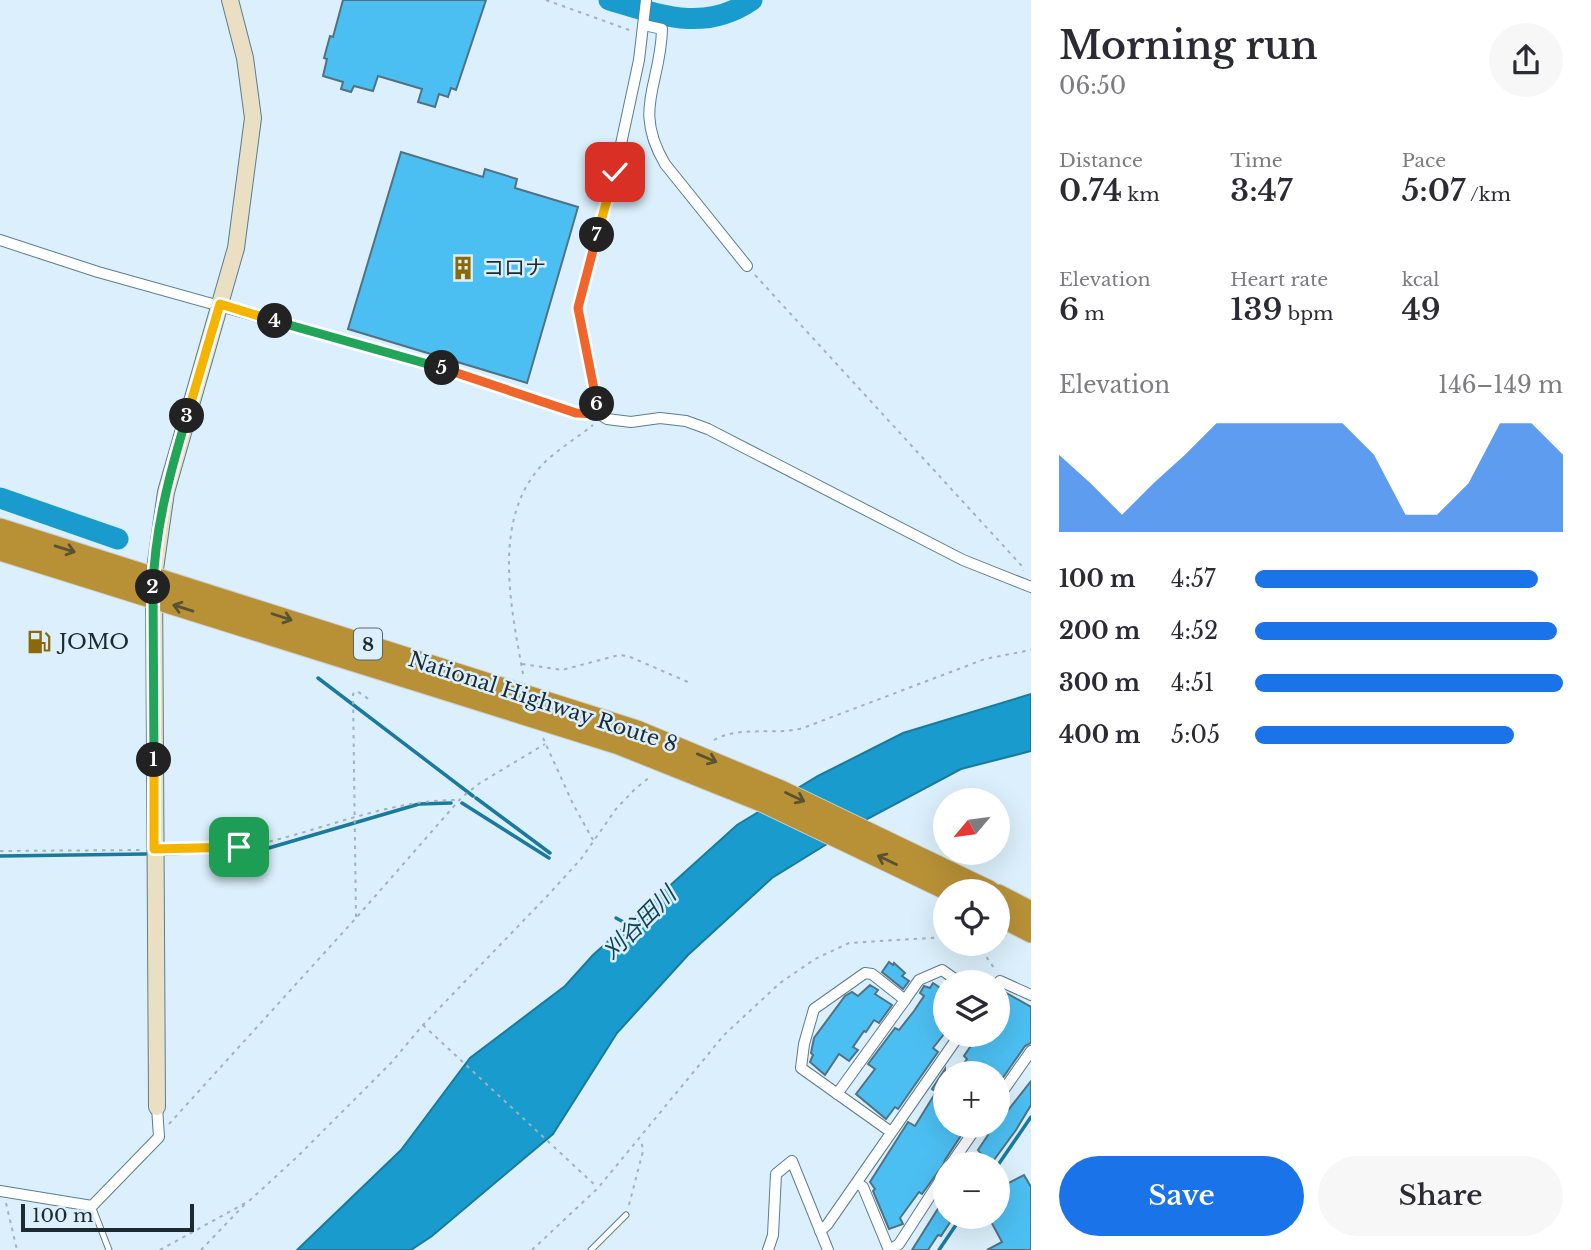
<!DOCTYPE html>
<meta charset="utf-8">
<style>
body{margin:0;font-family:"Libre Baskerville","Noto Sans JP",serif;background:#f7f7f7;color:#2b2b33;height:100vh;display:flex;flex-direction:column;font-size:26px;white-space:nowrap}
*{box-sizing:border-box;margin:0}
p{font-size:23px;color:#7c7c81}
.icon{flex:none;width:38px;height:38px;fill:none;stroke:currentColor;stroke-width:2;stroke-linecap:round;stroke-linejoin:round}
.map{position:relative;flex:1;overflow:hidden}
.sheet{display:flex;flex-direction:column;background:#fff;width:560px}
.sheet>*{flex:none}
.needle{width:46px;rotate:241deg}
.tools{position:absolute;left:933px;top:788px;display:grid;gap:14px}
.tools a{display:grid;place-items:center;width:77px;height:77px;border-radius:50%;background:#fff;box-shadow:0 7px 28px #0002;font-size:35px}
.scale{position:absolute;left:21px;bottom:18px;width:173px;box-sizing:border-box;padding-left:7px;border:4px solid #1c2a31;border-top:0;font-size:19px;line-height:24px;white-space:nowrap;color:#1c2a31;-webkit-text-stroke:5px #dbf0fc;paint-order:stroke}
.pin{position:absolute;display:grid;place-items:center;width:60px;height:60px;color:#fff;margin:-30px;border-radius:14px;box-shadow:0 4px 10px #0006}
.km{position:absolute;width:35px;height:35px;margin:-18px;border-radius:50%;background:#222;color:#fff;font-size:19px;line-height:35px;text-align:center}
.round{display:grid;place-items:center;flex:none;width:74px;height:74px;border-radius:37px;background:#f7f7f7}
.summary{display:flex;align-items:center;justify-content:space-between;height:119px;padding:0 28px}
h1{font-size:38px;font-weight:600;line-height:52px}
.metrics{display:grid;grid-template-columns:repeat(3,1fr);gap:10px;height:119px;padding:7px 28px}
.metrics div{display:grid;align-content:center}
.metrics b{font-size:30px;font-weight:600}
.metrics small{font-size:19px;font-weight:400}
.metrics p{font-size:19px}
.chart{height:196px;padding:14px 28px}
.chart p{display:flex;justify-content:space-between}
.chart svg{width:100%;height:126px;margin-top:7px;fill:#1a73e8;opacity:.7}
.button{display:flex;gap:14px;margin-top:auto;padding:14px 28px}
.button a{flex:1;height:80px;border-radius:42px;background:#1a73e8;color:#fff;font-size:28px;font-weight:600;line-height:80px;text-align:center}
.button a+a{background:#f7f7f7;color:#2b2b33}
ul{padding:0 28px;list-style:none;font-size:23px}
li{display:grid;grid-template-columns:112px 84px 1fr;align-items:center;height:52px}
li i{height:18px;border-radius:9px;background:#1a73e8}
main{display:flex;flex:1;min-height:0}
.map>svg:first-child{display:block}
.water{fill:#199ccd;stroke:#1a7a9e;stroke-width:2}
.lines{fill:none;stroke-linecap:round;stroke-linejoin:round}
.stream{stroke:#1a7a9e;stroke-width:3.5}
.river{stroke:#199ccd;stroke-width:21}
.building{fill:#4cbff2;stroke:#517283;stroke-width:2}
.lane-casing{stroke:#5c7d8e;stroke-width:7}
.street-casing{stroke:#5c7d8e;stroke-width:12}
.secondary-casing{stroke:#5c7d8e;stroke-width:18}
.highway-casing{stroke:#cdd0d2;stroke-width:23}
.path{stroke:#9fb2bd;stroke-width:2;stroke-dasharray:3.5 5;stroke-linecap:butt}
.lane{stroke:#fff;stroke-width:5}
.street{stroke:#fff;stroke-width:10}
.secondary{stroke:#eadec3;stroke-width:16}
.highway{stroke:#b89137;stroke-width:21}
.oneway{stroke:#5a5333}
.split-1-casing{stroke:#fff;stroke-width:14}
.split-2-casing{stroke:#fff;stroke-width:14}
.split-3-casing{stroke:#fff;stroke-width:14}
.split-4-casing{stroke:#fff;stroke-width:14}
.split-5-casing{stroke:#fff;stroke-width:14}
.split-6-casing{stroke:#fff;stroke-width:14}
.split-7-casing{stroke:#fff;stroke-width:14}
.split-8-casing{stroke:#fff;stroke-width:14}
.split-1{stroke:#f5b400;stroke-width:9}
.split-2{stroke:#22a559;stroke-width:9}
.split-3{stroke:#22a559;stroke-width:9}
.split-4{stroke:#f5b400;stroke-width:9}
.split-5{stroke:#22a559;stroke-width:9}
.split-6{stroke:#f0652b;stroke-width:9}
.split-7{stroke:#f0652b;stroke-width:9}
.split-8{stroke:#f5b400;stroke-width:9}
.labels{text-anchor:middle;stroke-width:5;stroke-linejoin:round;paint-order:stroke}
.shield{fill:#dbf0fc;stroke:#55656e;stroke-width:2}
.shield-label{font-size:19px;font-weight:bold;fill:#1c2a31}
.poi-label{font-size:21px;fill:#1c2a31;stroke:#dbf0fc;text-anchor:start}
.street-label{font-size:21px;fill:#1c2a31;stroke:#dbf0fc}
.water-label{font-size:23px;font-style:italic;fill:#124358;stroke:#dbf0fc}
</style>
<main>
<div class="map">
<svg width="1031" height="1250" viewBox="0 0 1031 1250">
<rect width="100%" height="100%" fill="#dbf0fc"/>
<!-- water -->
<path class="water" d="M 1031,694 L 1031,751 L 961,769 L 869,818 L 772,878 L 688,955 L 617,1033 L 553,1134 L 432,1236 L 411,1250 L 297,1250 L 401,1150 L 470,1058 L 565,986 L 593,955 L 737,825 L 818,776 L 903,733 Z"/>
<g class="lines">
<!-- stream -->
<g class="stream">
<path d="M 318,678 L 473,796"/>
<path d="M 476,798 L 550,853"/>
<path d="M 462,803 L 549,858"/>
<path d="M 165,854 L 262,850 L 419,804 L 451,803"/>
<path d="M 0,856 L 146,854"/>
<path d="M 616,918 L 629,925"/>
<path d="M 998,1165 L 1031,1117"/>
<path d="M 939,1250 L 962,1216"/>
</g>
<!-- river -->
<g class="river">
<path d="M 609,0 C 660,15 704,33 752,0"/>
<path d="M 0,498 L 118,539"/>
</g>
</g>
<!-- building -->
<g class="building">
<path d="M 343,0 L 486,0 L 456,90 L 451,88 L 448,97 L 439,94 L 435,107 L 418,102 L 422,89 L 378,76 L 373,91 L 354,86 L 351,92 L 341,89 L 343,82 L 323,76 L 327,59 L 324,58 L 330,36 L 333,37 Z"/>
<path d="M 401,152 L 483,177 L 485,169 L 517,179 L 515,188 L 578,207 L 527,383 L 348,329 Z"/>
<path d="M 889,962 L 893,965 L 894,963 L 905,973 L 902,976 L 909,981 L 903,989 L 882,972 Z"/>
<path d="M 933,983 L 945,991 L 945,1033 L 933,1048 L 938,1052 L 898,1109 L 895,1107 L 886,1119 L 856,1094 L 875,1069 L 868,1064 L 895,1028 L 899,1030 L 914,1011 L 924,996 L 920,993 L 924,986 L 930,988 Z"/>
<path d="M 870,985 L 878,990 L 875,994 L 892,1005 L 879,1023 L 874,1020 L 866,1032 L 864,1031 L 853,1047 L 858,1050 L 849,1061 L 839,1054 L 825,1075 L 810,1062 L 813,1055 L 811,1053 L 814,1038 L 845,996 L 852,992 L 858,996 Z"/>
<path d="M 1003,991 L 1031,1007 L 1031,1043 L 1025,1046 L 1002,1079 L 998,1073 L 956,1073 L 967,1059 L 964,1056 L 979,1034 L 998,1034 L 998,1000 Z"/>
<path d="M 945,1069 L 945,1125 L 968,1125 L 945,1160 L 943,1165 L 922,1194 L 919,1192 L 900,1218 L 903,1224 L 889,1229 L 873,1191 L 875,1189 L 870,1182 L 908,1122 L 915,1126 L 936,1092 L 932,1089 Z"/>
<path d="M 1031,1081 L 1031,1105 L 1016,1130 L 991,1164 L 974,1164 L 981,1154 L 978,1150 L 988,1135 L 983,1131 L 986,1125 L 998,1125 L 1007,1107 L 1009,1109 Z"/>
<path d="M 1024,1175 L 1031,1187 L 1031,1250 L 987,1250 L 1002,1242 L 988,1216 L 998,1216 L 998,1198 L 1003,1195 L 999,1188 Z"/>
<path d="M 939,1207 L 945,1212 L 945,1216 L 953,1218 L 941,1236 L 938,1235 L 928,1250 L 912,1250 Z"/>
</g>
<g class="lines">
<!-- lane casing -->
<g class="lane-casing">
<g id="lane">
<path d="M 92,1206 L 109,1250"/>
<path d="M 591,1250 L 626,1215"/>
</g>
</g>
<!-- street casing -->
<g class="street-casing">
<g id="street">
<path d="M 644,25 L 662,29 C 661,85 632,108 665,164 L 747,266"/>
<path d="M 0,240 L 98,272 L 449,370 L 576,413 L 599,414 L 607,419 L 631,422 L 660,418 L 686,421 L 708,429 L 963,560 L 1031,587"/>
<path d="M 599,414 L 578,308 L 615,172 L 639,60 L 646,0"/>
<path d="M 998,985 L 1000,981 L 1031,995"/>
<path d="M 837,1094 L 905,1000"/>
<path d="M 998,1098 L 1031,1051"/>
<path d="M 891,1132 L 801,1068 L 804,1044 L 814,1009 L 865,973 L 872,974 L 905,1000 L 919,980 L 942,970 L 959,982"/>
<path d="M 951,1164 L 978,1125"/>
<path d="M 857,1183 L 863,1187 L 889,1250"/>
<path d="M 0,1191 L 92,1206 L 159,1137 L 157,1107"/>
<path d="M 820,1231 L 827,1225 L 960,1034"/>
<path d="M 768,1250 L 773,1235 L 776,1174 L 792,1161 L 828,1250"/>
<path d="M 890,1250 L 899,1244 L 945,1173"/>
</g>
</g>
<!-- secondary casing -->
<g class="secondary-casing">
<path id="secondary" d="M 157,1107 L 154,576 L 166,492 L 236,248 L 253,118 L 245,58 L 230,0"/>
</g>
<!-- highway casing -->
<g class="highway-casing">
<g id="highway">
<path d="M 0,529 L 637,731 L 781,791 L 989,891"/>
<path d="M 0,550 L 619,744 L 764,802 L 950,891"/>
<path d="M 998,895 L 1031,912"/>
<path d="M 998,915 L 1031,932"/>
</g>
</g>
<!-- path -->
<g class="path">
<path d="M 546,0 L 632,31"/>
<path d="M 755,275 L 1021,565 L 1023,571"/>
<path d="M 522,664 L 562,670 L 619,655 L 628,656 L 688,682"/>
<path d="M 523,674 C 511,607 490,515 546,461 C 560,448 578,437 593,425"/>
<path d="M 543,738 L 573,804 L 593,840"/>
<path d="M 714,740 C 741,725 774,736 803,728 L 985,659 L 1031,650"/>
<path d="M 168,849 C 198,848 230,851 259,844 C 326,829 388,800 458,800"/>
<path d="M 0,851 L 142,850"/>
<path d="M 356,917 L 353,694 L 357,691 L 370,700"/>
<path d="M 977,943 L 996,971"/>
<path d="M 423,1025 L 597,1187"/>
<path d="M 169,1124 L 356,918 L 462,797 L 480,783 L 545,744"/>
<path d="M 6,1203 L 17,1250"/>
<path d="M 629,1205 L 643,1151 L 641,1139"/>
<path d="M 160,1250 L 249,1201 L 296,1158 L 391,1063 L 423,1025 L 550,893 L 581,859 L 616,809 L 635,789 L 651,776"/>
<path d="M 201,1250 L 246,1203"/>
<path d="M 532,1250 L 598,1188 L 724,1035 L 780,983 L 815,959 L 849,943 L 945,937"/>
</g>
<!-- lane -->
<use href="#lane" class="lane"/>
<!-- street -->
<use href="#street" class="street"/>
<!-- secondary -->
<use href="#secondary" class="secondary"/>
<!-- highway -->
<use href="#highway" class="highway"/>
</g>
<!-- one-way arrows -->
<defs><path id="oneway-shaft" d="M-6 0H5M1.5-3L5.5 0L1.5 3" fill="none" stroke-width="1.6" stroke-linecap="round" stroke-linejoin="round" transform="scale(1.75)"/></defs>
<g class="oneway">
<use href="#oneway-shaft" transform="translate(65 549) rotate(17)"/>
<use href="#oneway-shaft" transform="translate(183 608) rotate(-163)"/>
<use href="#oneway-shaft" transform="translate(282 617) rotate(18)"/>
<use href="#oneway-shaft" transform="translate(707 758) rotate(23)"/>
<use href="#oneway-shaft" transform="translate(795 797) rotate(25)"/>
<use href="#oneway-shaft" transform="translate(887 860) rotate(-154)"/>
</g>
<g class="lines">
<!-- split-1 casing -->
<g class="split-1-casing">
<path id="split-1" d="M 154,760 L 154,849 L 239,847"/>
</g>
<!-- split-2 casing -->
<g class="split-2-casing">
<path id="split-2" d="M 153,587 L 154,760"/>
</g>
<!-- split-3 casing -->
<g class="split-3-casing">
<path id="split-3" d="M 153,587 C 155,528 170,472 187,416"/>
</g>
<!-- split-4 casing -->
<g class="split-4-casing">
<path id="split-4" d="M 187,416 L 220,304 L 275,321"/>
</g>
<!-- split-5 casing -->
<g class="split-5-casing">
<path id="split-5" d="M 275,321 L 442,368"/>
</g>
<!-- split-6 casing -->
<g class="split-6-casing">
<path id="split-6" d="M 442,368 L 576,413 L 599,414 L 597,404"/>
</g>
<!-- split-7 casing -->
<g class="split-7-casing">
<path id="split-7" d="M 597,404 L 578,308 L 597,235"/>
</g>
<!-- split-8 casing -->
<g class="split-8-casing">
<path id="split-8" d="M 597,235 L 615,172"/>
</g>
<!-- split-1 -->
<use href="#split-1" class="split-1"/>
<!-- split-2 -->
<use href="#split-2" class="split-2"/>
<!-- split-3 -->
<use href="#split-3" class="split-3"/>
<!-- split-4 -->
<use href="#split-4" class="split-4"/>
<!-- split-5 -->
<use href="#split-5" class="split-5"/>
<!-- split-6 -->
<use href="#split-6" class="split-6"/>
<!-- split-7 -->
<use href="#split-7" class="split-7"/>
<!-- split-8 -->
<use href="#split-8" class="split-8"/>
</g>
<!-- icons -->
<defs>
<g id="building-bare" transform="scale(1.89)"><path d="M-4-6H4V6H1V3H-1V6H-4ZM-2.5-4.3h1.7v1.8h-1.7ZM.8-4.3h1.7v1.8H.8ZM-2.5-1h1.7V.8h-1.7ZM.8-1h1.7V.8H.8Z" fill="#8b6808" stroke="#dbf0fc" stroke-width="2.5" paint-order="stroke"/></g>
<g id="fuel-bare" transform="scale(1.89)"><path d="M-5.5-6h7V0h2V4h1.3V-2.5L3-4.5l.8-.8L6-3V5H2.5V1h-1V6h-7ZM-4.2-4.7v3.2H.2V-4.7Z" fill="#8b6808" stroke="#dbf0fc" stroke-width="2.5" paint-order="stroke"/></g>
</defs>
<g fill-rule="evenodd">
<use href="#building-bare" x="463" y="268"/>
<use href="#fuel-bare" x="39" y="642"/>
</g>
<g class="labels">
<!-- shield labels -->
<rect class="shield" x="354" y="628.5" width="28" height="31" rx="5"/>
<g class="shield-label">
<text x="368" y="651">8</text>
</g>
<!-- poi labels -->
<g class="poi-label">
<text x="483" y="275">コロナ</text>
<text x="59" y="649">JOMO</text>
</g>
<!-- street labels -->
<g class="street-label">
<text transform="translate(543 702) rotate(18)" y="7">National Highway Route 8</text>
</g>
<!-- water labels -->
<g class="water-label">
<text transform="translate(639 923) rotate(-45)" y="8">刈谷田川</text>
</g>
</g>
</svg>
<div class="tools">
<a><svg class="needle" viewBox="-14 -14 28 28"><path d="M0-13l5 13h-10z" fill="#e53935"/><path d="M0 13l5-13h-10z" fill="#7c7c81"/></svg></a>
<a><svg class="icon" aria-label="locate" viewBox="0 0 24 24"><circle cx="12" cy="12" r="6"/><path d="M12 2v4M12 18v4M2 12h4M18 12h4"/></svg></a>
<a><svg class="icon" aria-label="layers" viewBox="0 0 24 24"><path d="M12 4l9 5-9 5-9-5zM3 14l9 5 9-5"/></svg></a>
<a>+</a>
<a>−</a>
</div>
<div class="scale">100 m</div>
<div class="pin" style="left:239px;top:847px;background:#1e9e55"><svg class="icon" aria-label="arrive" viewBox="0 0 24 24"><path d="M6 21V4h12l-3 4 3 4H6"/></svg></div>
<div class="pin" style="left:615px;top:172px;background:#d93025"><svg class="icon" aria-label="check" viewBox="0 0 24 24"><path d="M5 12l5 5 9-10"/></svg></div>
<b class="km" style="left:154px;top:760px">1</b>
<b class="km" style="left:153px;top:587px">2</b>
<b class="km" style="left:187px;top:416px">3</b>
<b class="km" style="left:275px;top:321px">4</b>
<b class="km" style="left:442px;top:368px">5</b>
<b class="km" style="left:597px;top:404px">6</b>
<b class="km" style="left:597px;top:235px">7</b>
</div>
<section class="sheet">
<div class="summary"><div><h1>Morning run</h1><p>06:50</p></div><a class="round"><svg class="icon" aria-label="share" viewBox="0 0 24 24"><path d="M12 15V3M7 8l5-5 5 5M5 13v7h14v-7"/></svg></a></div>
<div class="metrics">
<div><p>Distance</p><b>0.74<small> km</small></b></div>
<div><p>Time</p><b>3:47</b></div>
<div><p>Pace</p><b>5:07<small> /km</small></b></div>
</div>
<div class="metrics">
<div><p>Elevation</p><b>6<small> m</small></b></div>
<div><p>Heart rate</p><b>139<small> bpm</small></b></div>
<div><p>kcal</p><b>49</b></div>
</div>
<div class="chart"><p><span>Elevation</span>146–149 m</p>
<svg viewBox="0 0 160 44" preserveAspectRatio="none"><path d="M0 44V17L10 27L20 38L30 27L40 17L50 6L60 6L70 6L80 6L90 6L100 17L110 38L120 38L130 27L140 6L150 6L160 17V44z"/></svg>
</div>
<ul>
<li><b>100 m</b>4:57<i style="width:92%"></i></li>
<li><b>200 m</b>4:52<i style="width:98%"></i></li>
<li><b>300 m</b>4:51<i style="width:100%"></i></li>
<li><b>400 m</b>5:05<i style="width:84%"></i></li>
</ul>
<div class="button"><a>Save</a><a>Share</a></div>
</section>
</main>
